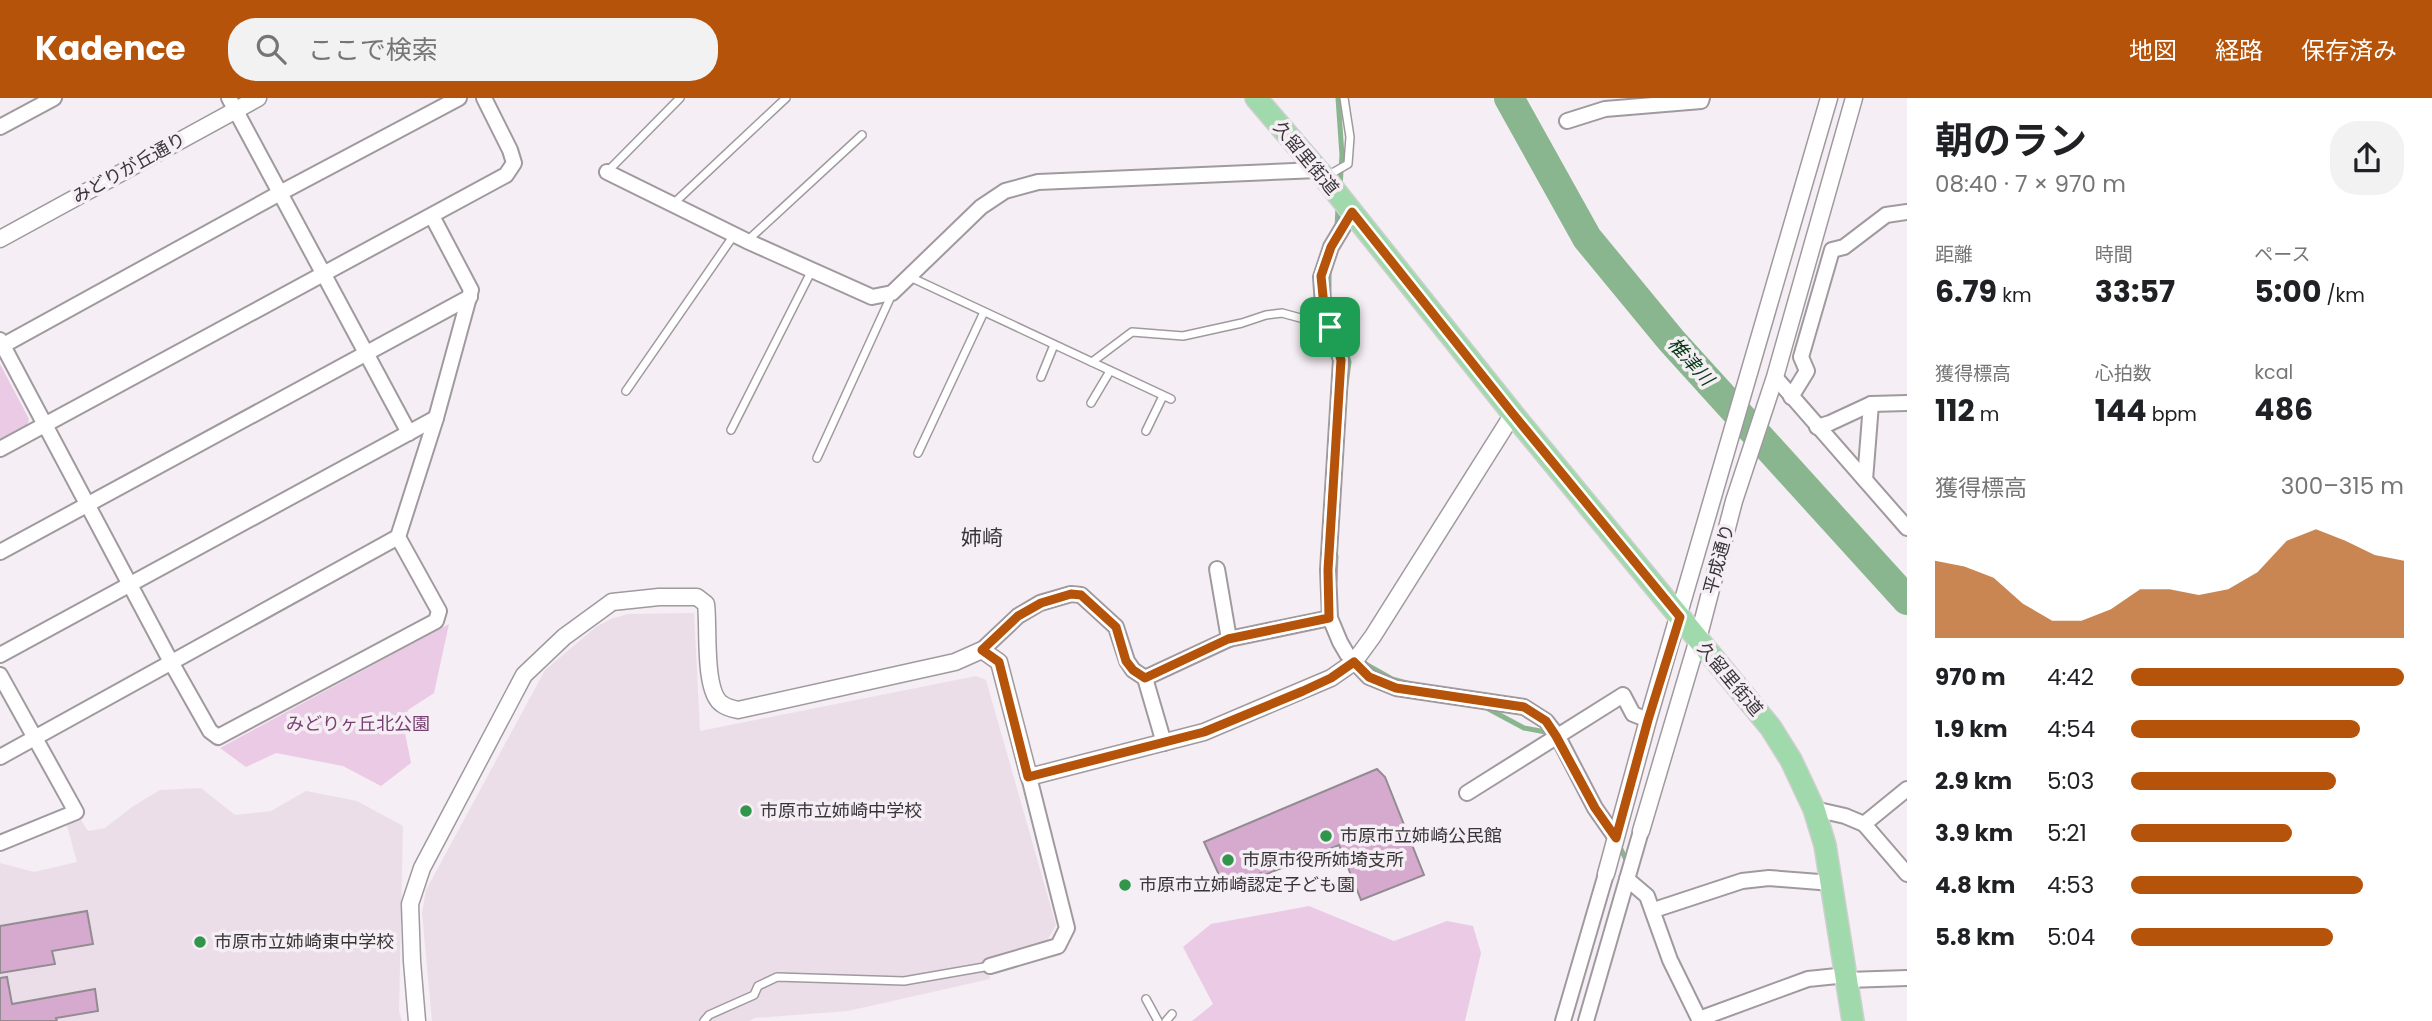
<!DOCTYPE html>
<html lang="ja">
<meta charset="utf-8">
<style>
body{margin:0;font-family:Poppins,"Noto Sans JP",sans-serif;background:#f2f2f2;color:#202124;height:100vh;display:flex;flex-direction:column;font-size:26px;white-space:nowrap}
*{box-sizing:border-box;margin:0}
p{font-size:23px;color:#757577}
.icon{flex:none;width:38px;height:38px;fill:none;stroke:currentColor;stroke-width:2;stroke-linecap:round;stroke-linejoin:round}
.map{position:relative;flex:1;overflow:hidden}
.panel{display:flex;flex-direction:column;background:#fff;width:525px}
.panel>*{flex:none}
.pin{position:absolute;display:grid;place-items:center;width:60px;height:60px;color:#fff;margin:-30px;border-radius:14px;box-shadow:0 4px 10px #0006}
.round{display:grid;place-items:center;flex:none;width:74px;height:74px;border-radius:28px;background:#f2f2f2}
.headline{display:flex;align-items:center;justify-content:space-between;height:119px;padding:0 28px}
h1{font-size:38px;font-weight:700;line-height:52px}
.figures{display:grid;grid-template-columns:repeat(3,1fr);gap:10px;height:119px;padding:7px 28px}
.figures div{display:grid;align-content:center}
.figures b{font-size:30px;font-weight:700}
.figures small{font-size:19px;font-weight:400}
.figures p{font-size:19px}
.chart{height:196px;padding:14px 28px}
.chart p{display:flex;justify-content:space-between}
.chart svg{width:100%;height:126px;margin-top:7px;fill:#b45309;opacity:.7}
ul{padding:0 28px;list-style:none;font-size:23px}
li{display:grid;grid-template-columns:112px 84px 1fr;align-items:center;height:52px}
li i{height:18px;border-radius:9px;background:#b45309}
header{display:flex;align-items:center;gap:42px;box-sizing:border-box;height:98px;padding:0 35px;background:#b45309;color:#fff}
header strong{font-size:33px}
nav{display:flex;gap:38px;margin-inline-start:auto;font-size:24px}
.search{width:490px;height:63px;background:#f2f2f2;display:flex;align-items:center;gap:18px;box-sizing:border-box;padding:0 24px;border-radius:28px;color:#757577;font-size:26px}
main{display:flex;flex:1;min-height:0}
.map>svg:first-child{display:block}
.built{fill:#ecdee9}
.green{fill:#eacae4}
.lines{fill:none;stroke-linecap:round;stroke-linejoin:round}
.stream{stroke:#89b68f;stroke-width:5}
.river{stroke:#89b68f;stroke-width:30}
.building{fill:#d6a9ce;stroke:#928c91;stroke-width:2}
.service-casing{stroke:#a09a9f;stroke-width:10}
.minor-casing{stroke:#a09a9f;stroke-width:18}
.tertiary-casing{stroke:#a09a9f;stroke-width:19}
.primary-casing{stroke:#cfcfcf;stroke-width:24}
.service{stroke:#fff;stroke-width:7}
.minor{stroke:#fff;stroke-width:14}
.tertiary{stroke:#fff;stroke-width:16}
.primary{stroke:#a0d9ab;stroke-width:21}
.route-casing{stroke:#fff;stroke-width:14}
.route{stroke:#b45309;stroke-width:9}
.poi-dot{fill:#31964b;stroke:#f5eef4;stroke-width:2.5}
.labels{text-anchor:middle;stroke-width:7;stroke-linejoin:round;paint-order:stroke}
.street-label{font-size:18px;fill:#393638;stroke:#f5eef4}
.park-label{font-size:18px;fill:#784070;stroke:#f5eef4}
.poi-label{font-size:18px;fill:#393638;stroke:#f5eef4;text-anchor:start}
.water-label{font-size:19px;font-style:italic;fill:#053a15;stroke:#f5eef4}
.quarter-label{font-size:21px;fill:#393638;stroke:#f5eef4}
</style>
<header>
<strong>Kadence</strong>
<div class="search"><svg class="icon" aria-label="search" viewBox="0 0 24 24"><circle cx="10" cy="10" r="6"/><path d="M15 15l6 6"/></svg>ここで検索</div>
<nav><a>地図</a><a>経路</a><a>保存済み</a></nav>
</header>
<main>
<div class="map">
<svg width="1907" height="923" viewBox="0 0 1907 923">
<rect width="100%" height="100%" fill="#f5eef4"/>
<!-- built -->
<g class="built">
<path d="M 694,515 L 700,633 L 976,578 L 986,582 L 1056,827 L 1047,843 L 988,861 L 990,881 L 848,913 L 755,920 L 749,923 L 432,923 L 422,815 L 426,792 L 545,572 L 596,529 L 611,521 L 628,516 Z"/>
<path d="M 201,690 L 235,717 L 271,713 L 306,693 L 357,703 L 403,728 L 399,913 L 402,923 L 0,923 L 0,765 L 34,774 L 77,764 L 67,728 L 69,718 L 76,714 L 88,733 L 105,730 L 132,709 L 160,692 Z"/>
</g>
<!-- green -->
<g class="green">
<path d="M 0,266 L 29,321 L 27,328 L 0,343 Z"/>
<path d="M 449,526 L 434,595 L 408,612 L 404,630 L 411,665 L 381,688 L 343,668 L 276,655 L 246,669 L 220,650 Z"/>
<path d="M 1309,808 L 1394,843 L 1447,823 L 1473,828 L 1481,855 L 1465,923 L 1192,923 L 1213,906 L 1183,849 L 1211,826 Z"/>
</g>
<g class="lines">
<!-- stream -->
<g class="stream">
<path d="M 1338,0 L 1342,57 L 1340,89"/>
<path d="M 1337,130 L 1338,109"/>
<path d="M 1329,174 L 1329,199 L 1349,264 L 1346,287"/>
<path d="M 1335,483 L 1336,458"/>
<path d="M 1362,564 L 1392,581 L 1410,586"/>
<path d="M 1483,608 L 1524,630 L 1551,635"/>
<path d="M 1619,747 L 1628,766"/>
</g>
<!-- river -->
<path class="river" d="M 1509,0 L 1587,140 L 1671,242 L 1907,502"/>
</g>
<!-- building -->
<g class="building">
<path d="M 1377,671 L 1385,679 L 1424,777 L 1361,802 L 1339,747 L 1262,778 L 1261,775 L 1225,790 L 1204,744 Z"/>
<path d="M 87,813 L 93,846 L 52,853 L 55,866 L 0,875 L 0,828 Z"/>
<path d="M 7,879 L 12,906 L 95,891 L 98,913 L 56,920 L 57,923 L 0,923 L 0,880 Z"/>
</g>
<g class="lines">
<!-- service casing -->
<g class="service-casing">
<g id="service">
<path d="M 607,74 L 680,0"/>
<path d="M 1327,78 L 1348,66 L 1350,39 L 1344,0"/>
<path d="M 673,106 L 786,0"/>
<path d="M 747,143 L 862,37"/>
<path d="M 910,179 L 1171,301"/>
<path d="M 1092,264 L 1132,234 L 1183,238 L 1242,225 L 1266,217 L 1282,215 L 1330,228"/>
<path d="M 1041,279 L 1054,247"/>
<path d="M 626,293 L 734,137"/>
<path d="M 1091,305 L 1110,273"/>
<path d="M 731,332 L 812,172"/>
<path d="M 1146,333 L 1163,298"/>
<path d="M 918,355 L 984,214"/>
<path d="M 817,360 L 892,196"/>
<path d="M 1146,901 L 1158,923"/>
<path d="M 704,923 L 709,917 L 754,897 L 758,888 L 777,879 L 904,883 L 990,868"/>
<path d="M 1166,923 L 1172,916"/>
</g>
</g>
<!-- minor casing -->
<g class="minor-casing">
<g id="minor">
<path d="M 229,0 L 409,335"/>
<path d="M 1567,23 L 1605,11 L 1701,3 L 1702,0"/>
<path d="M 0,29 L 54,0"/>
<path d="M 607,74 L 747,143 L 872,199 L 892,195 L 981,109 L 1005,93 L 1038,84 L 1318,72"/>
<path d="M 1352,114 L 1331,149 L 1321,179 L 1323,208 L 1341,262 L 1328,472 L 1330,520 L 1340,544 L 1347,556 L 1369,579 L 1396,590 L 1524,609 L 1546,623 L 1557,637 L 1595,710 L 1616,740"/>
<path d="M 0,242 L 171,564 L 210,633 L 218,639 L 436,523 L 439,513 L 398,439 L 436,320 L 471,192 L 432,118"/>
<path d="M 0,249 L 280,95 L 459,0"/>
<path d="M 1775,279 L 1907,430"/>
<path d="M 1791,299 L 1807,273 L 1801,259 L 1832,152 L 1844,149 L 1886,117 L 1907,114"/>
<path d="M 1817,329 L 1830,325 L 1871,306 L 1907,305"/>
<path d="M 0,351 L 506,77 L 514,65 L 510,52 L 484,0"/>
<path d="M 1865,382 L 1871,306"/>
<path d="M 0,454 L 470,199"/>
<path d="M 1217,471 L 1229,541"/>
<path d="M 982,552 L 1018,518 L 1040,505 L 1071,496 L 1081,497 L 1116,529 L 1127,563 L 1133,572 L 1145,580 L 1164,645"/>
<path d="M 0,557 L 436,320"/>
<path d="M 0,577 L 76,714 L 0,745"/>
<path d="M 1145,580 L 1229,541 L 1330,520"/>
<path d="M 0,659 L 398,439"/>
<path d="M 1467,695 L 1623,597 L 1633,616 L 1648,622"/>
<path d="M 1814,711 L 1845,718 L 1864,726 L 1907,776"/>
<path d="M 1864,726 L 1907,691"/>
<path d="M 1627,781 L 1647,798 L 1670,862 L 1700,923"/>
<path d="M 1654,812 L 1742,783 L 1769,780 L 1832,785"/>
<path d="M 990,868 L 1058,848 L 1067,830 L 1029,679"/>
<path d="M 1847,882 L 1907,880"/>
<path d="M 1699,921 L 1808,881 L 1847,877"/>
<path d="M 1563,923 L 1606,776"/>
<path d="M 1586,923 L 1641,733"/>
</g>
</g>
<!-- tertiary casing -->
<g class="tertiary-casing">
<g id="tertiary">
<path d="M 0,141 L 258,0"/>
<path d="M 1641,733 L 1698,541 L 1734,403 L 1775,279 L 1854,0"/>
<path d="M 1606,776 L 1648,622 L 1829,0"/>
<path d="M 417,923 L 412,863 L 410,806 L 422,770 L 524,577 L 564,539 L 612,504 L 659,499 L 697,499 L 706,506 C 709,528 703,594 722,606 C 726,609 733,611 738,612 L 955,564 L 982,552 L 999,564 L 1029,679 L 1204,634 L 1331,580 L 1354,564 L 1373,538 L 1513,316"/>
</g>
</g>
<!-- primary casing -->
<g class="primary-casing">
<path id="primary" d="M 1256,0 L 1324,79 L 1513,316 L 1771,630 L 1791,662 L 1814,711 L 1825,747 L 1853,923"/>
</g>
<!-- service -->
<use href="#service" class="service"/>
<!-- minor -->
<use href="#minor" class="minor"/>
<!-- tertiary -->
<use href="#tertiary" class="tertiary"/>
<!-- primary -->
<use href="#primary" class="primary"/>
</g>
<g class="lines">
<!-- route casing -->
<g class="route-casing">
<path id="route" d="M 1352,114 L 1513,316 L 1680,519 L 1648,622 L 1616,740 L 1595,710 L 1556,638 L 1546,623 L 1524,609 L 1396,590 L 1369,579 L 1354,564 L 1331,580 L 1303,593 L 1204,634 L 1028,679 L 999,564 L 982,552 L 1018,518 L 1041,505 L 1071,496 L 1081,497 L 1116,529 L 1126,563 L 1133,572 L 1145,580 L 1228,541 L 1329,520 L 1328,472 L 1341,262 L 1324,208 L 1321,178 L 1331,149 Z"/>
</g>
<!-- route -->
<use href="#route" class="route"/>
</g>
<!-- markers -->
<g class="poi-dot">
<circle cx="746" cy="713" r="7"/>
<circle cx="1326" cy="738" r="7"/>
<circle cx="1228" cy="762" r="7"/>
<circle cx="1125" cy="787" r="7"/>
<circle cx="200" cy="844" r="7"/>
</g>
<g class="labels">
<!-- street labels -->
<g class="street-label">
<text transform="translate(1306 60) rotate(50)" y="6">久留里街道</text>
<text transform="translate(129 70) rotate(-29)" y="6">みどりが丘通り</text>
<text transform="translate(1719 461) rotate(-75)" y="6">平成通り</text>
<text transform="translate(1730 581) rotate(50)" y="6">久留里街道</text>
</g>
<!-- park labels -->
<g class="park-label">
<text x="358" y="632">みどりヶ丘北公園</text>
</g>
<!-- poi labels -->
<g class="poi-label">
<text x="760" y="719">市原市立姉崎中学校</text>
<text x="1340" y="744">市原市立姉崎公民館</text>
<text x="1242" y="768">市原市役所姉埼支所</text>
<text x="1139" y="793">市原市立姉崎認定子ども園</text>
<text x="214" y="850">市原市立姉崎東中学校</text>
</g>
<!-- water labels -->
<g class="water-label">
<text transform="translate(1691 263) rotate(48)" y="7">椎津川</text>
</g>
<!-- quarter labels -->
<g class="quarter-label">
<text x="982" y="447">姉崎</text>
</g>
</g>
</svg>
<div class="pin" style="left:1330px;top:229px;background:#1e9e55"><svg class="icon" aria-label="arrive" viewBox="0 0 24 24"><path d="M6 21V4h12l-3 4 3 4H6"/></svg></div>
</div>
<section class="panel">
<div class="headline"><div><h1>朝のラン</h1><p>08:40 · 7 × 970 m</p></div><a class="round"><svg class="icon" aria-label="share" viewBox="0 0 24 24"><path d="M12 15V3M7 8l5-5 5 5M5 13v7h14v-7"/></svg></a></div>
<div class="figures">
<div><p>距離</p><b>6.79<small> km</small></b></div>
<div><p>時間</p><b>33:57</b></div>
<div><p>ペース</p><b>5:00<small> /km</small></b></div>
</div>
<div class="figures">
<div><p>獲得標高</p><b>112<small> m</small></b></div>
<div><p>心拍数</p><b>144<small> bpm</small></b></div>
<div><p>kcal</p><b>486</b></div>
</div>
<div class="chart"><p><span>獲得標高</span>300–315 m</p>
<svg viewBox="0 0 160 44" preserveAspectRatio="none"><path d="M0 44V17L10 19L20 23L30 32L40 38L50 38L60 34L70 27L80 27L90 29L100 27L110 21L120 10L130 6L140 10L150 15L160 17V44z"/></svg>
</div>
<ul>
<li><b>970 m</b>4:42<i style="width:100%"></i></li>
<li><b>1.9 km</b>4:54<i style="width:84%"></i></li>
<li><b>2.9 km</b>5:03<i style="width:75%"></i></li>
<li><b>3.9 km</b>5:21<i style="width:59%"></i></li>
<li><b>4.8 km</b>4:53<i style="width:85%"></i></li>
<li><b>5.8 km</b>5:04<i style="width:74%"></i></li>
</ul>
</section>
</main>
